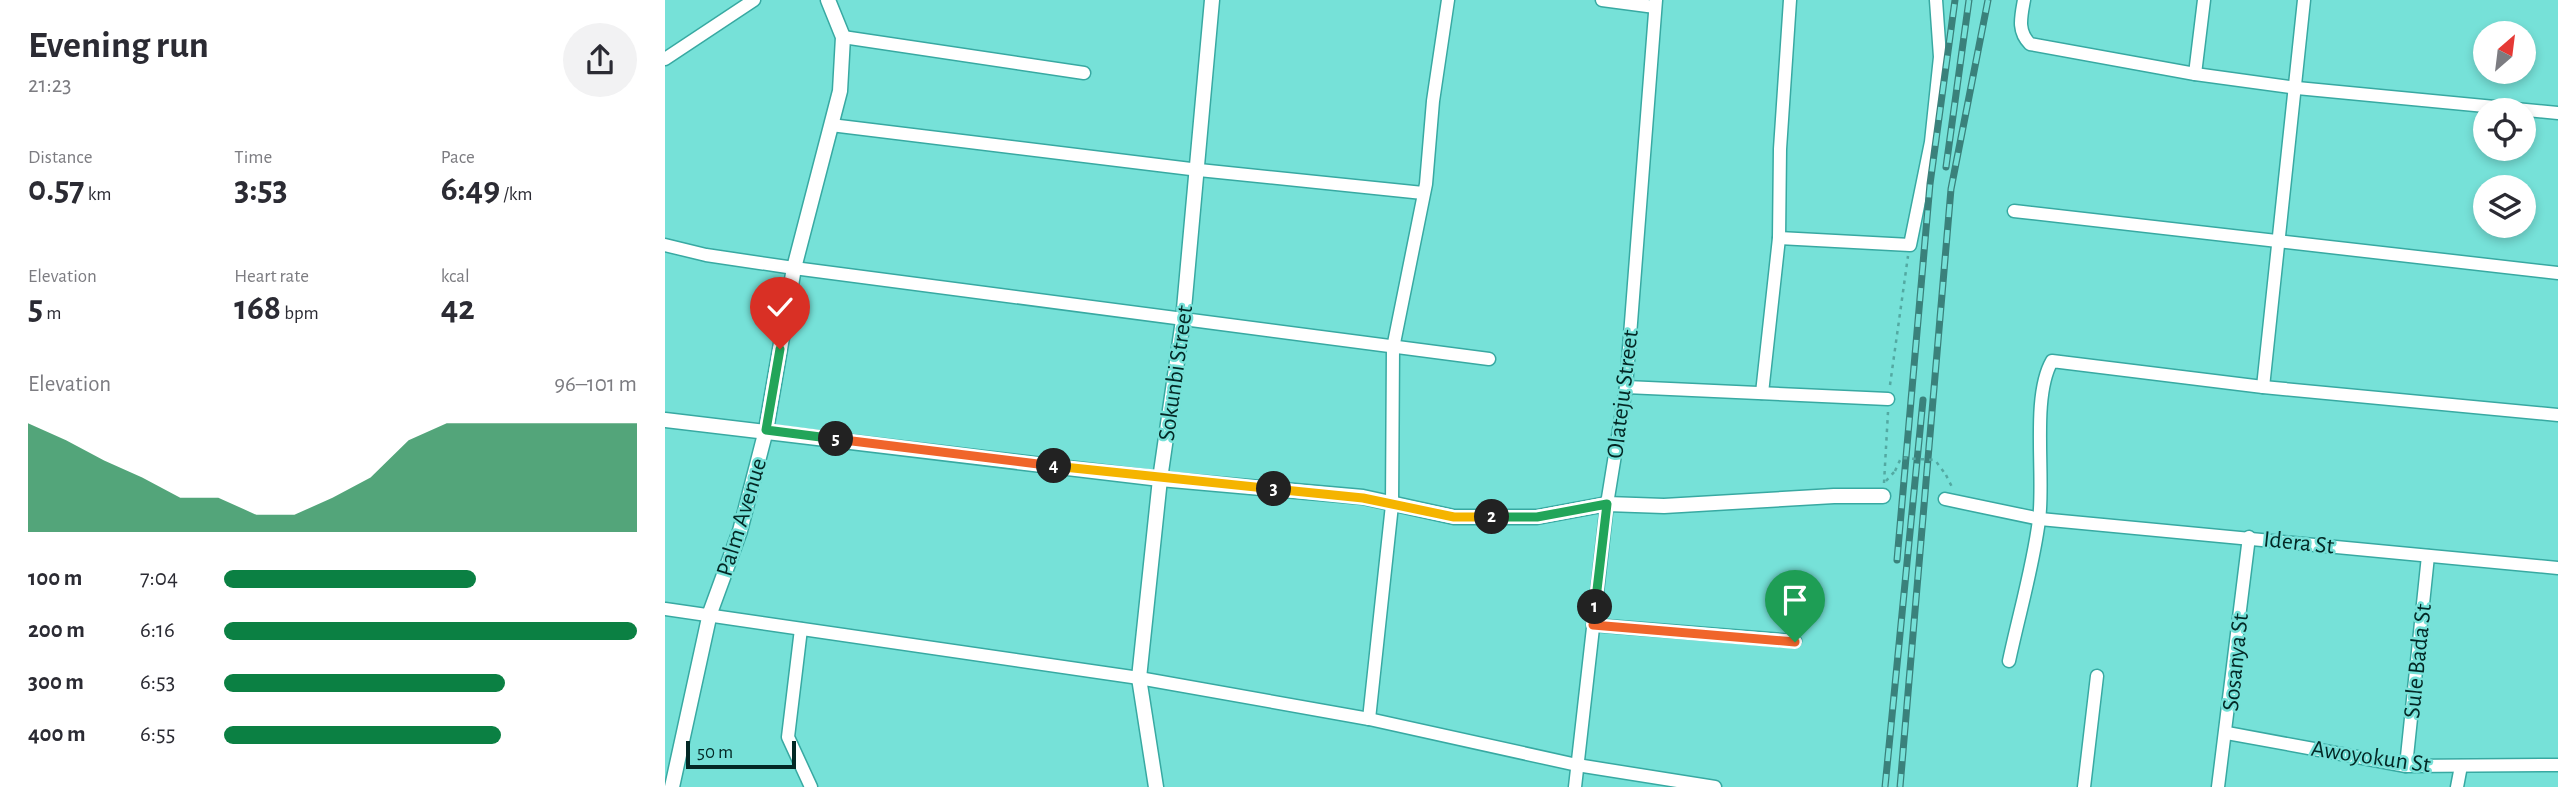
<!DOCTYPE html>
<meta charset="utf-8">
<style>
body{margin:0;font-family:"Alegreya Sans",sans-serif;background:#f2f2f3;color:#2b2b33;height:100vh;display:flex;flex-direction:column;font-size:26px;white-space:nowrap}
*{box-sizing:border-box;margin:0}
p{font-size:23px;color:#7c7c81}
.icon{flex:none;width:38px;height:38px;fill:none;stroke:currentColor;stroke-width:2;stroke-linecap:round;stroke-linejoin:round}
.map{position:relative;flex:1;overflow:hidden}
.drawer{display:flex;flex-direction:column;background:#fff;width:665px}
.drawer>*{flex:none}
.needle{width:46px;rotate:28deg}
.buttons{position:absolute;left:1808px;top:21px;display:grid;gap:14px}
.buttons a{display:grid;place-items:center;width:63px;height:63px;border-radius:50%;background:#fff;box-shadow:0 4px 10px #0003;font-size:35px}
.scale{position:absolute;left:21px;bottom:18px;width:110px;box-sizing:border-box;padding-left:7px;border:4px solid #032825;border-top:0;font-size:19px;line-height:24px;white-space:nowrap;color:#032825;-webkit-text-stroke:5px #76e1d8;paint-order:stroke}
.pin{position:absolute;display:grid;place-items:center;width:60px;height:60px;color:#fff;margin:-72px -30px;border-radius:50% 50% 50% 0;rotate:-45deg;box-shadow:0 0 7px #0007}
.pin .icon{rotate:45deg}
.km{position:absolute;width:35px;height:35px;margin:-18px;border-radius:50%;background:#222;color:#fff;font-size:19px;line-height:35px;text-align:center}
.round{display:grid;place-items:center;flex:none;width:74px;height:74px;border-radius:37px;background:#f2f2f3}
.headline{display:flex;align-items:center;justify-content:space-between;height:119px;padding:0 28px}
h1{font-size:38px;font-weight:600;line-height:52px}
.stats{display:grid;grid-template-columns:repeat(3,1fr);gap:10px;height:119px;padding:7px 28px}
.stats div{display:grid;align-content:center}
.stats b{font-size:35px;font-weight:600}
.stats small{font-size:19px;font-weight:400}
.stats p{font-size:19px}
.chart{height:196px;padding:14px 28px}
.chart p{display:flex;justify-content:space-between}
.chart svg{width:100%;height:126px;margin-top:7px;fill:#0b8043;opacity:.7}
ul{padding:0 28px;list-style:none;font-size:23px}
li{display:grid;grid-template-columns:112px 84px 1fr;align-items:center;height:52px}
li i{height:18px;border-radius:9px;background:#0b8043}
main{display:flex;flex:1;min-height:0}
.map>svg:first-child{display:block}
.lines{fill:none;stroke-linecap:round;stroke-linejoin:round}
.minor-casing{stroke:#38a9a2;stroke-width:15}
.tertiary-casing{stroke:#38a9a2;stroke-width:17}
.path{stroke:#53a9a2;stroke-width:2.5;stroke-dasharray:3.5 5;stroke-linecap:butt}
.minor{stroke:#fff;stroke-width:12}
.tertiary{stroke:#fff;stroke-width:14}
.rail-casing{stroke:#3a817b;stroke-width:7}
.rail{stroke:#76e1d8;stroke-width:4.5;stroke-dasharray:13;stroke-linecap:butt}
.path-bridge{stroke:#53a9a2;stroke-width:2.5;stroke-dasharray:3.5 5;stroke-linecap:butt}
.split-1-casing{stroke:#fff;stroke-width:14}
.split-2-casing{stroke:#fff;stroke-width:14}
.split-3-casing{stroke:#fff;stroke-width:14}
.split-4-casing{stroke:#fff;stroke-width:14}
.split-5-casing{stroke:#fff;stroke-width:14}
.split-6-casing{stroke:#fff;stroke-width:14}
.split-1{stroke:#f0652b;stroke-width:9}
.split-2{stroke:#22a559;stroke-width:9}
.split-3{stroke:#f5b400;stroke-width:9}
.split-4{stroke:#f5b400;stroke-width:9}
.split-5{stroke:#f0652b;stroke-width:9}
.split-6{stroke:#22a559;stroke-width:9}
.labels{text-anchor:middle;stroke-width:5;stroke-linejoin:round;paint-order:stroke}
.street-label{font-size:24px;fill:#032825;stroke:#76e1d8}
</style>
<main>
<section class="drawer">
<div class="headline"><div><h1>Evening run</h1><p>21:23</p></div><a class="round"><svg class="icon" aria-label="share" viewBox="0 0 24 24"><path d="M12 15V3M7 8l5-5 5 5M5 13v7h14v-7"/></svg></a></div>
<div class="stats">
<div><p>Distance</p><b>0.57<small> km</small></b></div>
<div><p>Time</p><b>3:53</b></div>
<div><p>Pace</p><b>6:49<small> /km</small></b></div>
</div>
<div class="stats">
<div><p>Elevation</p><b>5<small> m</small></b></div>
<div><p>Heart rate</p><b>168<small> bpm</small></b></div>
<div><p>kcal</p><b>42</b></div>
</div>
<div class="chart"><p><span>Elevation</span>96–101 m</p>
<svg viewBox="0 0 160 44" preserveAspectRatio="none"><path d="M0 44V6L10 12L20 19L30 25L40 32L50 32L60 38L70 38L80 32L90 25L100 12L110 6L120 6L130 6L140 6L150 6L160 6V44z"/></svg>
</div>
<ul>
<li><b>100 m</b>7:04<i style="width:61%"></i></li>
<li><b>200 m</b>6:16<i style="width:100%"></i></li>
<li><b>300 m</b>6:53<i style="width:68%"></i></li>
<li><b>400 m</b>6:55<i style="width:67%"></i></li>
</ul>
</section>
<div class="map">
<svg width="1893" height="787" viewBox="0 0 1893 787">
<rect width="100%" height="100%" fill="#76e1d8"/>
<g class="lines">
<!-- minor casing -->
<g class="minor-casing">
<g id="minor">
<path d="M 937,0 L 990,7"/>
<path d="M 1359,0 C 1356,17 1352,31 1365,44 L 1530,74 L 1632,88 L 1893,113"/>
<path d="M 178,37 L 419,73"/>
<path d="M 0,59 L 89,0"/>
<path d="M 1530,74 L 1539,0"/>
<path d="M 166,125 L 534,170 L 758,193"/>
<path d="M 1349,211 L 1893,273"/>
<path d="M 1114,238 L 1245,245 L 1266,142 L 1275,57 L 1271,0"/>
<path d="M 0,245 L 41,255 L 129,268 L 824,359"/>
<path d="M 961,387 L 1223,399"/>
<path d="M 1598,387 L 1639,0"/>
<path d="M 1097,393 L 1114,238 L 1115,149 L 1125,0"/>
<path d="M 1280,499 L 1375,519 L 1893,568"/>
<path d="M 0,609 L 474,678 L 704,719 L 912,765 L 1050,787"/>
<path d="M 928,625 L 1130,641"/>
<path d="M 136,629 L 123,737 L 146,787"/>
<path d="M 1344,661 C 1354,614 1368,567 1374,520 C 1380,477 1366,397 1387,361 L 1598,387 L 1893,415"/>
<path d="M 704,719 L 727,505 L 728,348 L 761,184 L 768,101 L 783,0"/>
<path d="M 1562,733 L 1741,766 L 1893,765"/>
<path d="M 1741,766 L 1763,556"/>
<path d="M 910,787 L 942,504 L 961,387 L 991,0"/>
<path d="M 1419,787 L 1432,676"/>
<path d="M 1553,787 L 1584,537"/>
<path d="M 1792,787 L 1796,766"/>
</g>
</g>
<!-- tertiary casing -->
<g class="tertiary-casing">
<g id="tertiary">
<path d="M 0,420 L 495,479 L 698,497 L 789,517 L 872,517 L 942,504 L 999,506 L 1169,496 L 1218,496"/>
<path d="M 7,787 L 45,613 L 75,531 L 101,430 L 129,268 L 175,91 L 178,37 L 163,0"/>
<path d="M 491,787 L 474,678 L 495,479 L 518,320 L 547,0"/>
</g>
</g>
<!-- path -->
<g class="path">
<path d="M 1225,385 L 1243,256"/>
<path d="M 1281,475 L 1287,487"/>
<path d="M 1221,481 L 1230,471"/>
<path d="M 1219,483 L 1223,412"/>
</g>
<!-- minor -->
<use href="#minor" class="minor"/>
<!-- tertiary -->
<use href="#tertiary" class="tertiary"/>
<!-- rail casing -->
<g class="rail-casing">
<g id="rail">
<path d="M 1281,167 L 1304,0"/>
<path d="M 1232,560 L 1265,184 L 1290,0"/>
<path d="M 1220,787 L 1258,400"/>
<path d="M 1235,787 L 1286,189 L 1323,0"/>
</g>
</g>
<!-- rail -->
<use href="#rail" class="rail"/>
<!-- path-bridge -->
<path class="path-bridge" d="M 1230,471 L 1236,458 L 1270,460 L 1281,475"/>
</g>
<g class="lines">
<!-- split-1 casing -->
<g class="split-1-casing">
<path id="split-1" d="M 930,607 L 928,625 L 1130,642"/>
</g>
<!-- split-2 casing -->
<g class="split-2-casing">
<path id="split-2" d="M 827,517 L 872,517 L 942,504 L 930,607"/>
</g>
<!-- split-3 casing -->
<g class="split-3-casing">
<path id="split-3" d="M 609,489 L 698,498 L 789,517 L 827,517"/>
</g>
<!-- split-4 casing -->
<g class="split-4-casing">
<path id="split-4" d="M 389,466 L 609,489"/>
</g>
<!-- split-5 casing -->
<g class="split-5-casing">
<path id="split-5" d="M 171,439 L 389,466"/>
</g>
<!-- split-6 casing -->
<g class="split-6-casing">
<path id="split-6" d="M 115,349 L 101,430 L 171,439"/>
</g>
<!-- split-1 -->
<use href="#split-1" class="split-1"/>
<!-- split-2 -->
<use href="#split-2" class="split-2"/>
<!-- split-3 -->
<use href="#split-3" class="split-3"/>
<!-- split-4 -->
<use href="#split-4" class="split-4"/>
<!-- split-5 -->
<use href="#split-5" class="split-5"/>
<!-- split-6 -->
<use href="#split-6" class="split-6"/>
</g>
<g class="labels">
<!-- street labels -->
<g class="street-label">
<text transform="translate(510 373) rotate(-82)" y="8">Sokunbi Street</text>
<text transform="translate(957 394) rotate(-83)" y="8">Olateju Street</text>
<text transform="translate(76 517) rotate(-73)" y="8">Palm Avenue</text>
<text transform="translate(1634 542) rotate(6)" y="8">Idera St</text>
<text transform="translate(1752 661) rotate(-84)" y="8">Sule Bada St</text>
<text transform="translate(1570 662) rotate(-84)" y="8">Sosanya St</text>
<text transform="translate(1706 756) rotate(8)" y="8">Awoyokun St</text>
</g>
</g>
</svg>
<div class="buttons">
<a><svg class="needle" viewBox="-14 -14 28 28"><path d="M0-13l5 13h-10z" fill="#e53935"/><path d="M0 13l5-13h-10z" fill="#7c7c81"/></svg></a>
<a><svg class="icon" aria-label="locate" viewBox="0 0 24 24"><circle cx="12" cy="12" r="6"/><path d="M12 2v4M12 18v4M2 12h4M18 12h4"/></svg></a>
<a><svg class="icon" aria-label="layers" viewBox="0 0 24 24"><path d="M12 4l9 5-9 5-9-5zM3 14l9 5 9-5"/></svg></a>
</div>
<div class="scale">50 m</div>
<div class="pin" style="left:1130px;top:642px;background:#1e9e55"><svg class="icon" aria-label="arrive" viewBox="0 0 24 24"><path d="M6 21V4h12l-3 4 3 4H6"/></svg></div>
<div class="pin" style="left:115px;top:349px;background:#d93025"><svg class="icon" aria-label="check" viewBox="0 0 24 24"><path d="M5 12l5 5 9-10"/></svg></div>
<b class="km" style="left:930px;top:607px">1</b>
<b class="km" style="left:827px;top:517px">2</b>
<b class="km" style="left:609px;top:489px">3</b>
<b class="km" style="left:389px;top:466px">4</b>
<b class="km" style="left:171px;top:439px">5</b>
</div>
</main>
